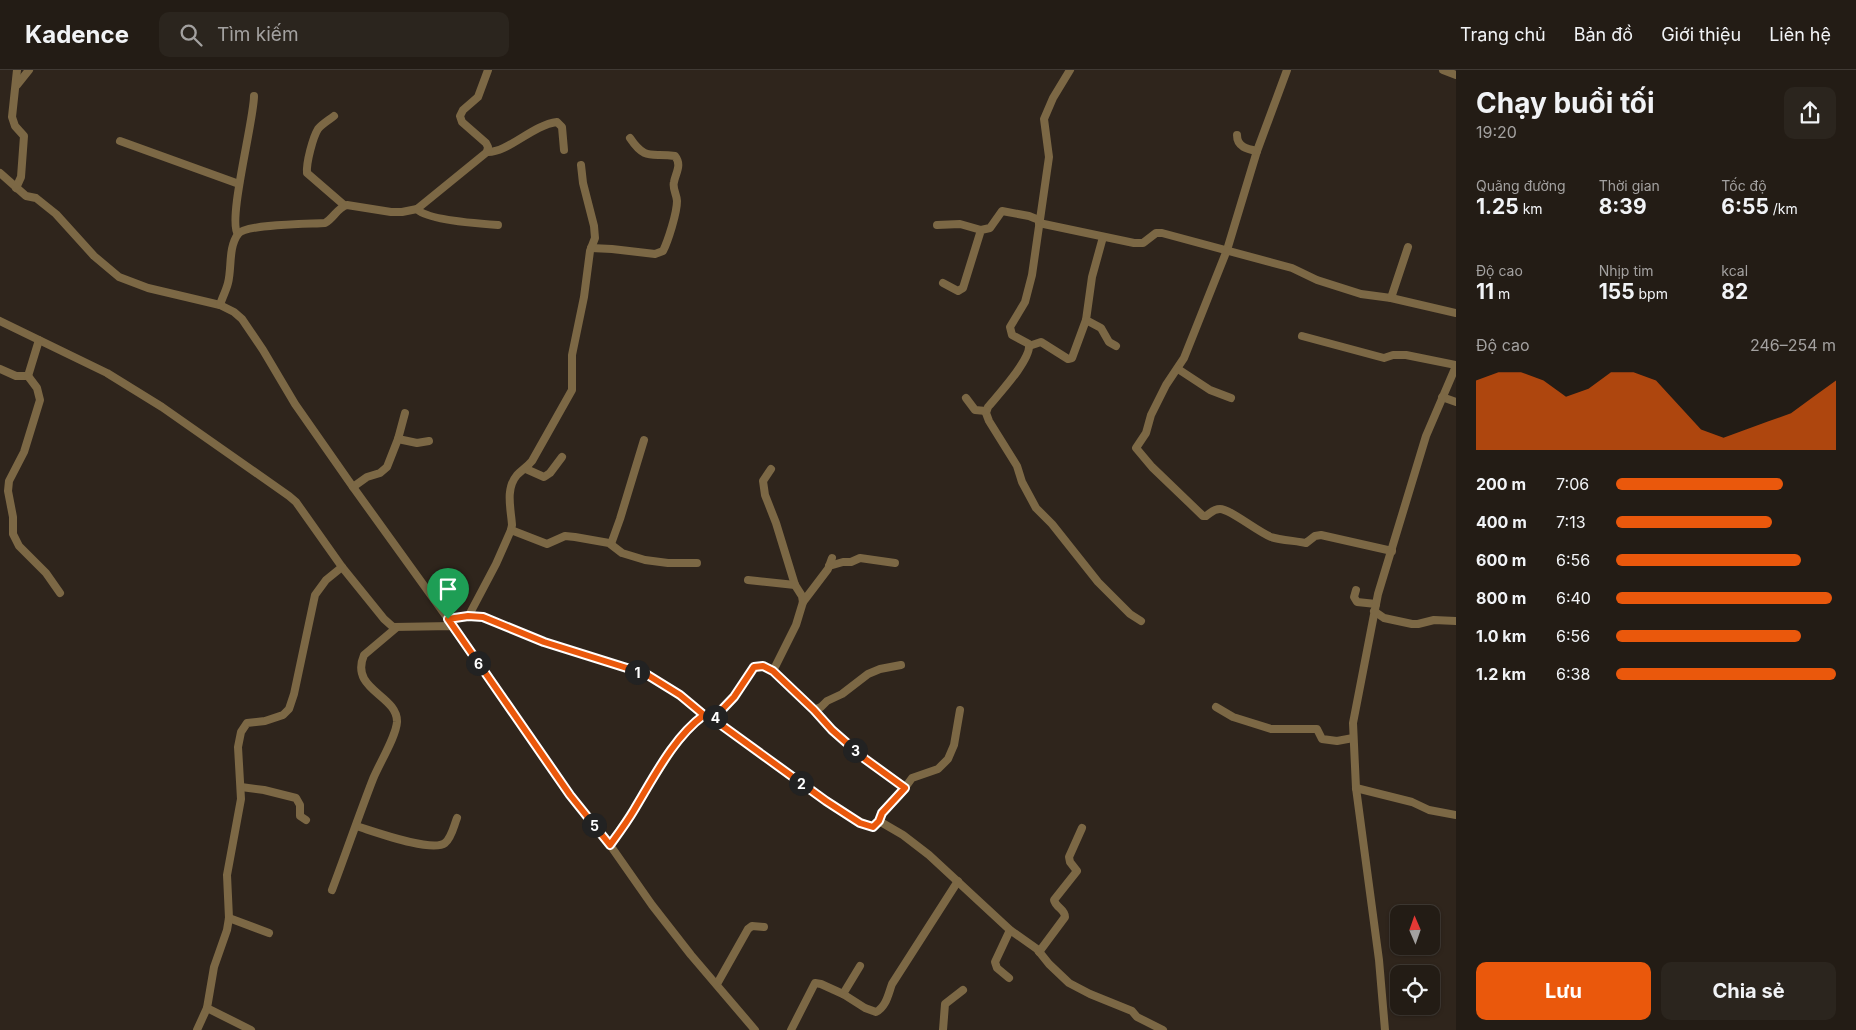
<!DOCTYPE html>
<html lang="vi">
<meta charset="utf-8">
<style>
body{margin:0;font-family:Inter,sans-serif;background:#2b251e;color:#f1f3f6;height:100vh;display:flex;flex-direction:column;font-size:19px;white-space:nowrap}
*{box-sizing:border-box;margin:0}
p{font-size:16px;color:#a3a1a0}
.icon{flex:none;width:28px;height:28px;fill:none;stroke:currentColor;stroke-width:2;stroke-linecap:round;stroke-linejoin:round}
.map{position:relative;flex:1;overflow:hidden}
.drawer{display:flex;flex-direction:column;background:#231c15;width:400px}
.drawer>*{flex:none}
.needle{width:32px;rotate:358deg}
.buttons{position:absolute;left:1390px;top:835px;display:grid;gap:10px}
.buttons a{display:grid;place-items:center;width:50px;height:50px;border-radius:10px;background:#231c15;box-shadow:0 1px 4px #0004,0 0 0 1px #403a34;font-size:25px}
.pin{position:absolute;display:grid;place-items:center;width:42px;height:42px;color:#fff;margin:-51px -21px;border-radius:50% 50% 50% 0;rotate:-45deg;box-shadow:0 0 5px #0007}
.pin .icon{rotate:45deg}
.km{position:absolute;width:25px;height:25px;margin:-12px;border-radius:50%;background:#222;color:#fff;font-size:14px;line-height:25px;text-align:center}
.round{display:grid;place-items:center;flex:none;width:52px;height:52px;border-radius:10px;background:#2b251e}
.head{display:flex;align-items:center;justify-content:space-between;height:85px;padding:0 20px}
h1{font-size:28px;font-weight:700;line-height:38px}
.stats{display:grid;grid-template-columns:repeat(3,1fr);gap:8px;height:85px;padding:5px 20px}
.stats div{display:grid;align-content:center}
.stats b{font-size:21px;font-weight:700}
.stats small{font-size:14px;font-weight:400}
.stats p{font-size:14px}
.chart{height:140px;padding:10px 20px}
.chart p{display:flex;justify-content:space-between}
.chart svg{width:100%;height:90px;margin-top:5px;fill:#ea580c;opacity:.7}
.button{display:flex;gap:10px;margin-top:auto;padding:10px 20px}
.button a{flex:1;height:58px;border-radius:10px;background:#ea580c;color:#fff;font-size:20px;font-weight:700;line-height:58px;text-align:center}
.button a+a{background:#2b251e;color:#f1f3f6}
ul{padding:0 20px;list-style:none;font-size:16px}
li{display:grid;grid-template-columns:80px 60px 1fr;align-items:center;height:38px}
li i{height:12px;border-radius:6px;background:#ea580c}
header{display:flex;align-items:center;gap:30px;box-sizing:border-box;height:70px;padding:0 25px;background:#231c15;border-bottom:1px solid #403a34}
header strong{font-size:24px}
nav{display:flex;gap:28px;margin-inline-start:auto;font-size:18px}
.search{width:350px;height:45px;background:#2b251e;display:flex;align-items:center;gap:12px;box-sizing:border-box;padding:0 18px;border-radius:10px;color:#a3a1a0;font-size:19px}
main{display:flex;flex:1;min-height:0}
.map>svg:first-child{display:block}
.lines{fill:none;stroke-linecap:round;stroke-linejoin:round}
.street{stroke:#7c6845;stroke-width:8}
.route-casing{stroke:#fff;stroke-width:10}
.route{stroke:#ea580c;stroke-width:6}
</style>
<header>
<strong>Kadence</strong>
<div class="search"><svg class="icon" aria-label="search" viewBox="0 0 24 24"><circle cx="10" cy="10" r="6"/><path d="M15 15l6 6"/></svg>Tìm kiếm</div>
<nav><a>Trang chủ</a><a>Bản đồ</a><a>Giới thiệu</a><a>Liên hệ</a></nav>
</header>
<main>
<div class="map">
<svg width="1456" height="960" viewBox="0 0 1456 960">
<rect width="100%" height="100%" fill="#2f251c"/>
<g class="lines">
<!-- street -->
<g class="street">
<path d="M 1070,0 L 1053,28 L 1044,49 L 1049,87 L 1032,205 L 1025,232 L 1010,257 L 1012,265 L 1029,274 C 1032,289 998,325 988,337 L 986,343 L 989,351 L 1017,396 L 1022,412 L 1036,438 L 1052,454 L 1098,512 L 1130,544 L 1141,551"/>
<path d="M 1287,0 L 1257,81 L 1227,180 L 1184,288 L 1166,315 L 1151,345 L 1146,363 L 1136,378 L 1152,397 L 1203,446 L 1206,446 C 1211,443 1213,439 1220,439 C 1230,439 1258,462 1271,467 C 1280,470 1297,471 1306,473 L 1315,466 L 1321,465 L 1392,481"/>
<path d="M 1443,0 L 1456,5"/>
<path d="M 17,15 L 29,0"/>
<path d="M 334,46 C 329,50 322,54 318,59 C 313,67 306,93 307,103 L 344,135"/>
<path d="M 1237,65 C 1237,77 1247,79 1257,81"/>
<path d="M 120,71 L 239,114"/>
<path d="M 487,82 C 508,83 532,55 557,52 L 562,57 L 564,80"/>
<path d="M 0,103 L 26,126 L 36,128 L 56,144 L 94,186 L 119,207 L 148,218 L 220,235 L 234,242 L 242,249 L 263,280 L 295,334 L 353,417 L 451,553"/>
<path d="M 16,118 L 21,107 L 24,66 L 15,56 L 12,47 L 17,0"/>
<path d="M 417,139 C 426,150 483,154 498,155"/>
<path d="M 1039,153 L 1134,173 L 1143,173 L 1156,163 L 1162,163 L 1292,198 L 1317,210 L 1361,224 L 1391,228 L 1456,243"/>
<path d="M 937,155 L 960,154 L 981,160"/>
<path d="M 238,164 C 227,152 254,50 254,26"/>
<path d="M 1103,167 L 1092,207 L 1086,250 L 1101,258 L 1109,272 L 1116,276"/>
<path d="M 591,178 L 612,179 L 655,184 L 663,181 C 668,171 677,143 677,131 C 677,125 672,118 674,112 C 676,102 682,95 675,86 C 652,82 646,92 630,68"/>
<path d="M 943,213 L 958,221 L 963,218 L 981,160 L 990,158 L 1002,141 L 1029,146 L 1039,150"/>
<path d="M 1391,228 L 1408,177"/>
<path d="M 220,235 C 222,228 226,221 228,213 C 232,198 228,178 238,164 C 245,154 311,154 325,153 C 334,148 337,138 347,135 L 391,142 L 402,142 L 417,139 L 487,82 L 488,77 L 486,73 L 462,52 L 460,46 L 463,40 L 478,27 L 488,0"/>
<path d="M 0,251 L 107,303 L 162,337 L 289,426 L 296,432 L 342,497 L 384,549 L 393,557 L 452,556 L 570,725 L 610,775 L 652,835 L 691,885 L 755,960"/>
<path d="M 1302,266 L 1384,288 L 1393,285 L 1406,285 L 1456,295"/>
<path d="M 1029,276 L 1041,272 L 1068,289 L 1072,288 L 1086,250"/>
<path d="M 0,299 L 16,306 L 28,306 L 39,270"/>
<path d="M 1178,299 L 1210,320 L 1231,328"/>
<path d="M 28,306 L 37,318 L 40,330 L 24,382 L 9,411 L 8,421 L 13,447 L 13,464 L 19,476 L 46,503 L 60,523"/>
<path d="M 1442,327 L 1456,332"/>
<path d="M 966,328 L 975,340 L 986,341"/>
<path d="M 398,369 L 417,373 L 429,371"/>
<path d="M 526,399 L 544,407 L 550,403 L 562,387"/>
<path d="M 771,399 L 763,411 L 765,425 L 776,453 L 795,515 L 802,526 L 803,532 L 796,555 L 773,601"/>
<path d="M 353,417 L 367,407 L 380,403 L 387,397 L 398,369 L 405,343"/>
<path d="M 511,460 L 547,474 L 565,466 L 575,467 L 609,473 L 622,483 L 645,490 L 668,493 L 697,493"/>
<path d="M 611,474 L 620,449 L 644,370"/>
<path d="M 829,496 L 843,492 L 851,492 L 860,488 L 895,493"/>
<path d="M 748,510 L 795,515"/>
<path d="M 1356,520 L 1354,527 L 1357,532 L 1376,534"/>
<path d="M 803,532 L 828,499 L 832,488"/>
<path d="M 1374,541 L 1384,548 L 1412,554 L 1418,554 L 1434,550 L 1456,551"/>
<path d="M 468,547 L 496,494 L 511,460 L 512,455 C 511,439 505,419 517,405 C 522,400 527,397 532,391 L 572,320 L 572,285 L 584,227 L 590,181 L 595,168 L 594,156 L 583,113 L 581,95"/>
<path d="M 448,549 L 468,547 L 483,547 L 544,572 L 647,604 C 658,611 670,618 681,626 C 691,633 701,644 713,649 C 746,672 777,697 810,720 C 830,734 850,749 873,757 L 879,751 L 903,765 L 929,785 L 1010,860 L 1037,879 L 1049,894 L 1069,913 L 1090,924 L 1132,941 L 1137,947 L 1163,960"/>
<path d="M 1216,637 L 1233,647 L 1271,659 L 1317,659 L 1322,669 L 1337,671 L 1353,668"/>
<path d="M 814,640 L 821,637 L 827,631 L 842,624 L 868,604 L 880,599 L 901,595"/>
<path d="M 713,649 L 734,627 L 754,597 L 763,596 L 773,601 L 814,640 L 832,660 L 865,689 L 905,717"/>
<path d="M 241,717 L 264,720 L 296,728 L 300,735 L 300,746 L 306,750"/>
<path d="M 1356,718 L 1412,732 L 1429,740 L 1456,745"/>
<path d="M 879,751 L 882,743 L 899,726 L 912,708 L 938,699 L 948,689 L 954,675 L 960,640"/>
<path d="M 356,756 C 373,761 432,783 445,773 C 452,767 454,755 457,748"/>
<path d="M 610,775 L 674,677 L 693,654 L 704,645"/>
<path d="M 332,820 C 346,783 359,745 373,709 C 379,694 396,667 397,652 C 398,625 349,620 364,585 L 396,558"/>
<path d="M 229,848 L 269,863"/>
<path d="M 1039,882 L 1065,847 C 1065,839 1056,838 1054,830 L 1077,801 L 1070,792 L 1069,787 L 1082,758"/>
<path d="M 860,896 L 843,924 L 865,938 L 876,942 C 886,937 888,925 892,914 L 958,811"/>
<path d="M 1009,908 L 997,898 L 995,892 L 1010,860"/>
<path d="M 717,914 L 748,859 L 752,856 L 764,857"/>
<path d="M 197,960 L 207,938"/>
<path d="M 251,960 L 207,938 L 214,897 L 227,860 L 229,848 L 227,805 L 241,729 L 238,677 L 241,662 L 247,653 L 265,651 L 283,645 L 289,639 L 294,624 L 315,525 L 326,510 L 342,497"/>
<path d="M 791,960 L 815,913 L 821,914 L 843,924"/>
<path d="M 943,960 L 945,934 L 963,920"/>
<path d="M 1385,960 L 1379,890 L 1356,718 L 1353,653 L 1378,524 L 1426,366 L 1456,296"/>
</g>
</g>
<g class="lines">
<!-- route casing -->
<g class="route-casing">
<path id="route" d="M 448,549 L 468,546 L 483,547 L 544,572 L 646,604 L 680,625 L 704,645 L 713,649 L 826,731 L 860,753 L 873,757 L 879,751 L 882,743 L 905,718 L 865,689 L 832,660 L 814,640 L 773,601 L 763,596 L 754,597 L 734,627 L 713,649 L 704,645 C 673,668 654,707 634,740 C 627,752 618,764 610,775 L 570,725 L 448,549"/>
</g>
<!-- route -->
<use href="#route" class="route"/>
</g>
</svg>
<div class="buttons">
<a><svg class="needle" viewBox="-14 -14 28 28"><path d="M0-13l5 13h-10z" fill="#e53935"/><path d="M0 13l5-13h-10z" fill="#a3a1a0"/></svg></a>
<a><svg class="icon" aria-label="locate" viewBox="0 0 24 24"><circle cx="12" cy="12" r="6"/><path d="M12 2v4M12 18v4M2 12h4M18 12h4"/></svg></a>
</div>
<div class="pin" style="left:448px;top:549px;background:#1e9e55"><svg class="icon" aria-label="arrive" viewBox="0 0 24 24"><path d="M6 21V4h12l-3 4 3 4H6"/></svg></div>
<b class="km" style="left:637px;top:602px">1</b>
<b class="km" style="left:801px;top:713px">2</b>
<b class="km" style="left:855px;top:680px">3</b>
<b class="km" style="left:715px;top:647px">4</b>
<b class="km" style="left:594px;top:755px">5</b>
<b class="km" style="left:478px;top:593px">6</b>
</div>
<section class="drawer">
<div class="head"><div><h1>Chạy buổi tối</h1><p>19:20</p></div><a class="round"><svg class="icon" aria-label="share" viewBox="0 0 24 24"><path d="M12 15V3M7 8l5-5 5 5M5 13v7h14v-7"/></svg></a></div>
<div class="stats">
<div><p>Quãng đường</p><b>1.25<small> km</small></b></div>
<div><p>Thời gian</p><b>8:39</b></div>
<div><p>Tốc độ</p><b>6:55<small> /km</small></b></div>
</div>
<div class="stats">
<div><p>Độ cao</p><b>11<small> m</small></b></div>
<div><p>Nhịp tim</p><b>155<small> bpm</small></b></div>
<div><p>kcal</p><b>82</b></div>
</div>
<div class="chart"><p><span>Độ cao</span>246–254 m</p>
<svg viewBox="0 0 160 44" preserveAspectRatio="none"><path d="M0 44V10L10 6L20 6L30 10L40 18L50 14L60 6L70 6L80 10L90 22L100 34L110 38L120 34L130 30L140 26L150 18L160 10V44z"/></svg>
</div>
<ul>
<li><b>200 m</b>7:06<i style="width:76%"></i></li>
<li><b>400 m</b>7:13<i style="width:71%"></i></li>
<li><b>600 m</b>6:56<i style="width:84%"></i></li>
<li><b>800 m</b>6:40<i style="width:98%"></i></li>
<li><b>1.0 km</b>6:56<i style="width:84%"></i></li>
<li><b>1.2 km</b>6:38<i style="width:100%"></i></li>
</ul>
<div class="button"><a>Lưu</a><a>Chia sẻ</a></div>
</section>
</main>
